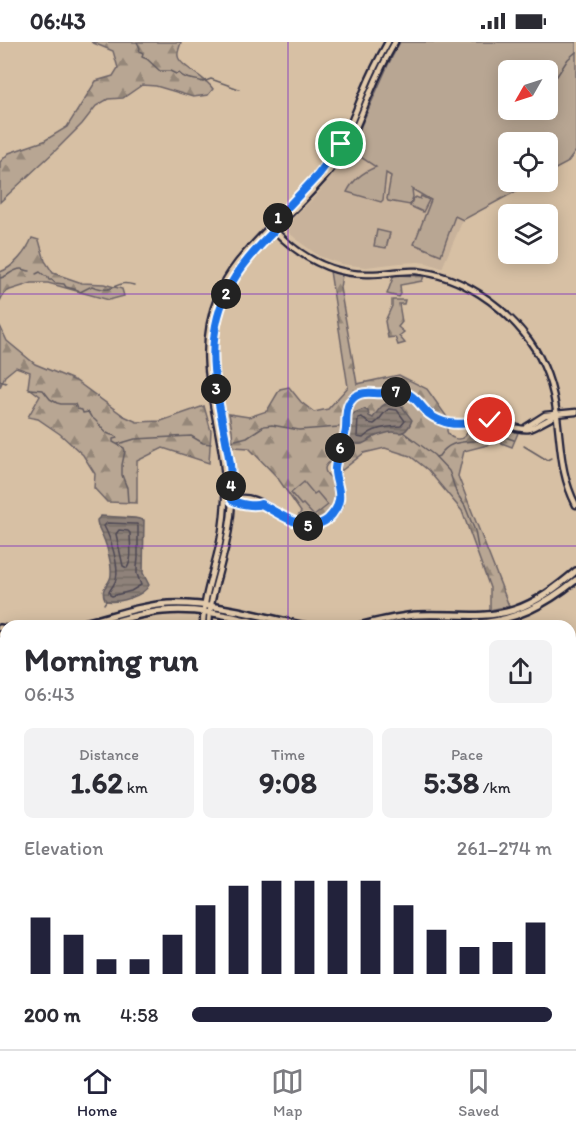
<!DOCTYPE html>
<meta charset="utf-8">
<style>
body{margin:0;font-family:Itim,sans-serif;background:#f2f2f3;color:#2b2b33;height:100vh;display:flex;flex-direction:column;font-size:22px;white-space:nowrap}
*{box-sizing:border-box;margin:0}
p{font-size:20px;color:#7c7c81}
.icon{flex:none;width:33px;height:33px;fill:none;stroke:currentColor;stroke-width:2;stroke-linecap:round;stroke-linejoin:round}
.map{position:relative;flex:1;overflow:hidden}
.panel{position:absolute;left:0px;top:578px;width:576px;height:430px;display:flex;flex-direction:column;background:#fff;border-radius:18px 18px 0 0;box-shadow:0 3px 15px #0003}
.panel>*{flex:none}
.needle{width:39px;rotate:231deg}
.buttons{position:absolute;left:498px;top:18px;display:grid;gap:12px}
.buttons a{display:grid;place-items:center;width:60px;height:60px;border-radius:9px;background:#fff;box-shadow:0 3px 15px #0003;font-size:30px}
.pin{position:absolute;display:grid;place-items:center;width:51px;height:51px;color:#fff;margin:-26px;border:3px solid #fff;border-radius:50%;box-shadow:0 2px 6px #0007}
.km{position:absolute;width:30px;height:30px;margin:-15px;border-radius:50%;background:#222;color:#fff;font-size:16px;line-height:30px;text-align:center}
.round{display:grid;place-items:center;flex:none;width:63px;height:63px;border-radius:9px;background:#f2f2f3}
.summary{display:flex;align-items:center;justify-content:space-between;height:102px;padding:0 24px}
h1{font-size:33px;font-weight:800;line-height:45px}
.metrics{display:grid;grid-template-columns:repeat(3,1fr);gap:9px;height:102px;padding:6px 24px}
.metrics div{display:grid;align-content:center;border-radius:9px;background:#f2f2f3;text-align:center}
.metrics b{font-size:30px;font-weight:800}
.metrics small{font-size:16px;font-weight:400}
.metrics p{font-size:16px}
.chart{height:168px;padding:12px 24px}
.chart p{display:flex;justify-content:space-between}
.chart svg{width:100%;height:108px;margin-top:6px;stroke:#22223b;stroke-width:6}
ul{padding:0 24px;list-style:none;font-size:20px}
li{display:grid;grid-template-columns:96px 72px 1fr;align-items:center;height:45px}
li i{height:15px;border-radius:8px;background:#22223b}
.status{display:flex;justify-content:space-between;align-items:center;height:42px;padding:0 30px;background:#fff;direction:ltr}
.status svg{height:16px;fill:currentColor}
.dock{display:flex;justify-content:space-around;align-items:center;height:84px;border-top:2px solid #e1e1e2;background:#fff;font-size:16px;color:#7c7c81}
.dock a{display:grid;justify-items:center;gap:3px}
.dock .active{color:#22223b}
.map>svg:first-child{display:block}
.built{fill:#c8b29b}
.forest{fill:url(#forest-firs);stroke:#6d6467;stroke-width:1.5}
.park{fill:#b8a693;stroke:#6d6467;stroke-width:1.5;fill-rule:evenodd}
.water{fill:url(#water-rules);stroke:#635c61;stroke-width:1.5}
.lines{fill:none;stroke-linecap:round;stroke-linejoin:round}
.shore{stroke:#4e4854;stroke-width:1.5}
.stream{stroke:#635c61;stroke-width:1.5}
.secondary-casing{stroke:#22223b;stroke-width:9}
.primary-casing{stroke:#22223b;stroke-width:10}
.secondary{stroke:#e2caab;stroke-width:4.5}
.primary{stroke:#e2caab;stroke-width:5}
.route-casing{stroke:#fff;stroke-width:12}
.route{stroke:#1a73e8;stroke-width:8}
.grid{fill:none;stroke:#7b2cbf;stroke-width:1.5;stroke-opacity:0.55}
</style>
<div class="status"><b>06:43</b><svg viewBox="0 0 49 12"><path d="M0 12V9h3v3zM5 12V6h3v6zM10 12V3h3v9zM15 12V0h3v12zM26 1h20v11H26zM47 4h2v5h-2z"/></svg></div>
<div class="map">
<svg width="576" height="1007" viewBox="0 0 576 1007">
<defs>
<pattern id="forest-firs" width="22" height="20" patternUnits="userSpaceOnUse" patternTransform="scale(1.5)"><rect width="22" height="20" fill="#b8a693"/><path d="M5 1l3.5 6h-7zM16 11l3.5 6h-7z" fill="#958779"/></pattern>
<pattern id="water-rules" width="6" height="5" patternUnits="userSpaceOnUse" patternTransform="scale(1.5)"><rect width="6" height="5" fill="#8f827a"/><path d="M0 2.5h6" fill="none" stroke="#746a65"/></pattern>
</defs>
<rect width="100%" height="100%" fill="#d7c0a4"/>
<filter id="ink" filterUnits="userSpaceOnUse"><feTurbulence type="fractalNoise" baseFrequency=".0167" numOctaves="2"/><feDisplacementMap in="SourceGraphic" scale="12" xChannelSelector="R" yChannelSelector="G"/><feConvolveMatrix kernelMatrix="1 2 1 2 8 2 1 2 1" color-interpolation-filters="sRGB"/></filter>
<g filter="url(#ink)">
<!-- built -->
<path class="built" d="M 361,84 L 353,110 L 463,178 L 442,226 L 427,221 L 418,220 L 400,221 L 366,225 L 341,222 L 319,214 L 301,201 L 287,189 L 286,185 L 287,182 L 317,153 L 346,112 Z"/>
<!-- forest -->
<g class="forest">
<path d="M 91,0 L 181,0 C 180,5 177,10 178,14 C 179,24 206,35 213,47 L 208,53 L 193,55 L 156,44 L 142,43 L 123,56 L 108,57 L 96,64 L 82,82 L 56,108 L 0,160 L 0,120 L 9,111 L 44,99 L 67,85 L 96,39 L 113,34 L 118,26 L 113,9 Z"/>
<path d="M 32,196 L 39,198 L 45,219 L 53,231 L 82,241 L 104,242 L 122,247 L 124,254 L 109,258 L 48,241 L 32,241 L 10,248 L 4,251 L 0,259 L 0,230 C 14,225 26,210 32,196 Z"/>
<path d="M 330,229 L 342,233 L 340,246 L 357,342 L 399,333 L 427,347 L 449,378 C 448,382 447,386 447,389 C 449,396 459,400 465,394 C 467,392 468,388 470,385 C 489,380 500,383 518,391 L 512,405 L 499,400 L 464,409 L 458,434 L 509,564 L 490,568 L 490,546 L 462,469 L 428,428 L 410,414 L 385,406 L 364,411 L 341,429 C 339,411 319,422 327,432 C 329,435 332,436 335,438 C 335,445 337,452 336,458 C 332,476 311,482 296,477 L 301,470 L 277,435 L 249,406 L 233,405 L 232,388 L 229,372 L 249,375 L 267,369 L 280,347 L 289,345 L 301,360 L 314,370 L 328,367 L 348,345 Z"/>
<path d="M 394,233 L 424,234 L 422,239 L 400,243 L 401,252 L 399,255 L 387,252 Z"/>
<path d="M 392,258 L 405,258 L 404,262 L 399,262 L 402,280 L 398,285 L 404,290 L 399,294 L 405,301 L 398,303 L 395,295 L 388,296 L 385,279 L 392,264 Z"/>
<path d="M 0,284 L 7,299 L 35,322 L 76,339 L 124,374 L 137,380 L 161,379 L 204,364 L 211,389 L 209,421 L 163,406 L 137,419 L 137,461 L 107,460 L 94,446 L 95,432 L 83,413 L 60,392 L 38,377 L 28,375 L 40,354 L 28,345 L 30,330 L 16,325 L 5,334 L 0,345 Z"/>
<path d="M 576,856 L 576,889 L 572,892 L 573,897 L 576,897 L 576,906 L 570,894 L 570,862 Z"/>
<path d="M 374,1002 L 506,1002 L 493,1007 L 373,1007 Z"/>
</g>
<!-- park -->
<g class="park">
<path d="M 400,0 L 576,0 L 576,109 L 567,121 L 548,131 L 548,100 L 508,100 L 508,140 L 533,140 L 463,178 L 455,174 L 441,213 L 414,202 L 431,158 L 412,147 L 413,155 L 410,163 L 388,159 L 387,157 L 391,134 L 386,131 L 383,158 L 381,160 L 347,150 C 353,138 363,130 376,125 L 353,110 L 361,84 L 388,23 ZM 508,28 L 548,28 L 548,68 L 508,68 Z"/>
<path d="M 421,154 L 429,158 L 423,170 L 410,164 L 413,157 L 416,155 L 420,157 Z"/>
<path d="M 377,188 L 390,191 L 386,206 L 374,204 Z"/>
<path d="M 304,440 L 314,452 L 317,450 L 328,463 L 314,474 L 303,462 L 301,463 L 291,451 Z"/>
</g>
<!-- water -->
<g class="water">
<path d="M 395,360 L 401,363 L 412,378 C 410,383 408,388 403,390 C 399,392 398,390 393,390 C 389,390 383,392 379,393 C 368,396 365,406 352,401 L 349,395 L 351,375 L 354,371 L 364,367 L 368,369 L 369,374 L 373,376 C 380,366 381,361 395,360 Z"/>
<path d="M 101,474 L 135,476 L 144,478 L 143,531 L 149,543 C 143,555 118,561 106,559 C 98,545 110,544 111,533 C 112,523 107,504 103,495 C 101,489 97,485 97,478 Z"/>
<path d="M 576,943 L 576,980 L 570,975 L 570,952 Z"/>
</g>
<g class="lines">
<!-- shore -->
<g class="shore">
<path d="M 389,367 L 397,368 L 405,379 L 401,384 C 388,385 374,385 363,396 L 357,395 L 358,376 L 362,375 L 368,381 L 374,382 C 381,378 382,371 389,367 Z"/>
<path d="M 107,481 L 134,482 L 137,482 L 138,485 L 138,516 L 137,525 L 137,532 L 141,543 L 131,549 L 112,554 L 110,553 L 109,550 C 111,546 115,542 116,537 C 120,525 110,495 104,484 Z"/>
<path d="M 119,488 L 128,489 L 130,491 C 130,503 133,517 127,526 L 123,524 L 116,492 Z"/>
</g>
<!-- stream -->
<g class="stream">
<path d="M 137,0 L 140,6 L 139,9 L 143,11 L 142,15 L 147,17 L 160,29 L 170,29 L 176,32 L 179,31 C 186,39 194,36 203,40 L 211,37 L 239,47"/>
<path d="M 548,37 L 557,34 L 568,17 L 576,10"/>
<path d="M 36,232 L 40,230 L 45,234 L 47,234 L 49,238 L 52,238 L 55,241 L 64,242 L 66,245 L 78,248 L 80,250 L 92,244 C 97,246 102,248 108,247 C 119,244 120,239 134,243"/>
<path d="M 0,236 C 7,235 13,227 21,227 C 24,227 27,229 30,229"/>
<path d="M 0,339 L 6,341"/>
<path d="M 29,347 L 43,348 L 50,357 L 57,361 L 61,362 L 75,362 L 77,367 L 82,368 L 83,371 L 88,370 C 94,379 88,372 95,378 C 104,386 101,391 116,394 L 117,396 L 113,397 L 113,400 L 124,406 L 125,409 L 122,423 L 122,433 L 127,446 L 128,461"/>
<path d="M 403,390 L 434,413 L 449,429 L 451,434 L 456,450 L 465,464 L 475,489 L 478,506"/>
<path d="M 232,399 L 247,395 L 264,384 L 272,383 L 299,388 L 339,385"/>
<path d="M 118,402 L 135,397 L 191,394 L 203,401 L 211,402"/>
<path d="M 524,404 L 547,418 L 551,416"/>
<path d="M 436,415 L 439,414 C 450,397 464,401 482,398 C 487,397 492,394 496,392 L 514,398"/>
<path d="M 104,562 L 106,559"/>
<path d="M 479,1002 L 484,1007"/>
<path d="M 574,1007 L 575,1005 L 573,1001 L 575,997"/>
</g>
<!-- secondary casing -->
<g class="secondary-casing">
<g id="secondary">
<path d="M 274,188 C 300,215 331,233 370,232 C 386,232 400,228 416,229 C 462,234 502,262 529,298 C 545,320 554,348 557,375 C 561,406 561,435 576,463"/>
<path d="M 526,385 L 545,373 L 576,370"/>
<path d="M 232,458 C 264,445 291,498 324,479 C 350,465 334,446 335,426 C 336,414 343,403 345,392 C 349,375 340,356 364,351 C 370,349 376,352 382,351 C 388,351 394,349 400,350 C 416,351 423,371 440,378 C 452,383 463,383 476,380 C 480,379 485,378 489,378 C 502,378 514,389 529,387 C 534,386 550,376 557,373"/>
<path d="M 232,459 C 240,462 254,465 261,462"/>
<path d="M 203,584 C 203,559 211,537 217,513 C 222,495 224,477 225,459 C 229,387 189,327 218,254 C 228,229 246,210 263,192 C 286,168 311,145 330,118 C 346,97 354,73 364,49 C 371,32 379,16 388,0"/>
<path d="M 209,584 C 209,562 216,542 221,522 C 227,501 231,480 232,459 C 234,390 196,326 223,258 C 244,206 302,167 335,122 C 352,100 360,74 371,49 C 378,32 386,16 395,0"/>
<path d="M 0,859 L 6,856"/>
<path d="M 364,1007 L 364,1002"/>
<path d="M 370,1007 L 371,1002"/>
</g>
</g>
<!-- primary casing -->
<g class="primary-casing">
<g id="primary">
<path d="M 70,584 C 103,578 135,564 169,562 C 215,560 261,575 306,584"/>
<path d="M 99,584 C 120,578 141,571 163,569 C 200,565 237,576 273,584"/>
<path d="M 359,584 C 379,579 398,574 418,573 C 450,571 482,578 514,568 C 538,560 557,545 576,529"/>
<path d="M 386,584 C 416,577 445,581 475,581 C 514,580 546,562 576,538"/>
<path d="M 0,586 L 6,587"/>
<path d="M 0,592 L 6,593"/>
</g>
</g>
<!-- secondary -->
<use href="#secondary" class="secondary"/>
<!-- primary -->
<use href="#primary" class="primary"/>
</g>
</g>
<g class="lines" filter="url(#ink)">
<!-- route casing -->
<g class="route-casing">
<path id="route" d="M 341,102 L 318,133 L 270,184 L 274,189 C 258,205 242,222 231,242 C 197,303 221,359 230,422 C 231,434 231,446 232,458 C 239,462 254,465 261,462 C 281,472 307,494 328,477 C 333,472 338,465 339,458 C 341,447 334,437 335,426 C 336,412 345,400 346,387 C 347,373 344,358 360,352 C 368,349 375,352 383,351 C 389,351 395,349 401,350 C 414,351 420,364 429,372 C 434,376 443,380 449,381 C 463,384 477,379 490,378"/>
</g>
<!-- route -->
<use href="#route" class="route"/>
</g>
<!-- grid -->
<path class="grid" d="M 288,0 L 288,584M 0,252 L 576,252M 0,504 L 576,504M 0,755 L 6,755M 570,755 L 576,755M 288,1002 L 288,1007"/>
</svg>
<div class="buttons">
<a><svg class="needle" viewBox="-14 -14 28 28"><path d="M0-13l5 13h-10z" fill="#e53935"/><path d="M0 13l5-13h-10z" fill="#7c7c81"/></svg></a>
<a><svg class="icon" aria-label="locate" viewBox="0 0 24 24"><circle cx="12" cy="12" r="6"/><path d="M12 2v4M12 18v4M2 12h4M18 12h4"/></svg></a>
<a><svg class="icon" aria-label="layers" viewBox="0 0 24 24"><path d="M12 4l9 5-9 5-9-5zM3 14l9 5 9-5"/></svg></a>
</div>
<div class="pin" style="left:341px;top:102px;background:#1e9e55"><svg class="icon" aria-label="arrive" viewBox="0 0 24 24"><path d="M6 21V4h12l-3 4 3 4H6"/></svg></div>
<div class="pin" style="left:490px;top:378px;background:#d93025"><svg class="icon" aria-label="check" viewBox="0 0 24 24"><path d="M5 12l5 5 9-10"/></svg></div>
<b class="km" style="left:278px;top:176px">1</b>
<b class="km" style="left:226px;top:252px">2</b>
<b class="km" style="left:216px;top:347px">3</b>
<b class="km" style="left:231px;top:444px">4</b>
<b class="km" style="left:308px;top:484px">5</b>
<b class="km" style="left:340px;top:406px">6</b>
<b class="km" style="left:396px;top:350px">7</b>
<section class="panel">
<div class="summary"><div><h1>Morning run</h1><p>06:43</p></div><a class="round"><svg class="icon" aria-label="share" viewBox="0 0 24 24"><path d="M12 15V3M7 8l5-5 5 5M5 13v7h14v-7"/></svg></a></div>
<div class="metrics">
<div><p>Distance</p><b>1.62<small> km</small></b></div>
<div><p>Time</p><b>9:08</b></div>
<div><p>Pace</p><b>5:38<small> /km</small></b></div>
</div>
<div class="chart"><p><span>Elevation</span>261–274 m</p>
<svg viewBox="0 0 160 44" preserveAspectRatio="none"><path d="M5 44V21M15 44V28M25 44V38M35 44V38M45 44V28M55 44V16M65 44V8M75 44V6M85 44V6M95 44V6M105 44V6M115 44V16M125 44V26M135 44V33M145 44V31M155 44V23"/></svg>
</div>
<ul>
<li><b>200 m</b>4:58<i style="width:100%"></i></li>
</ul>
</section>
</div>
<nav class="dock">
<a class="active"><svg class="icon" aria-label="home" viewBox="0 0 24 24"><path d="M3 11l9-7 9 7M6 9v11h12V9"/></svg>Home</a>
<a><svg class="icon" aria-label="map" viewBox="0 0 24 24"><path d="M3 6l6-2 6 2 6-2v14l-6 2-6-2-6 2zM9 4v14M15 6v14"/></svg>Map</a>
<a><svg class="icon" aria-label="saved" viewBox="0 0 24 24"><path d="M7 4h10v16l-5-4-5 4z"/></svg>Saved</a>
</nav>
